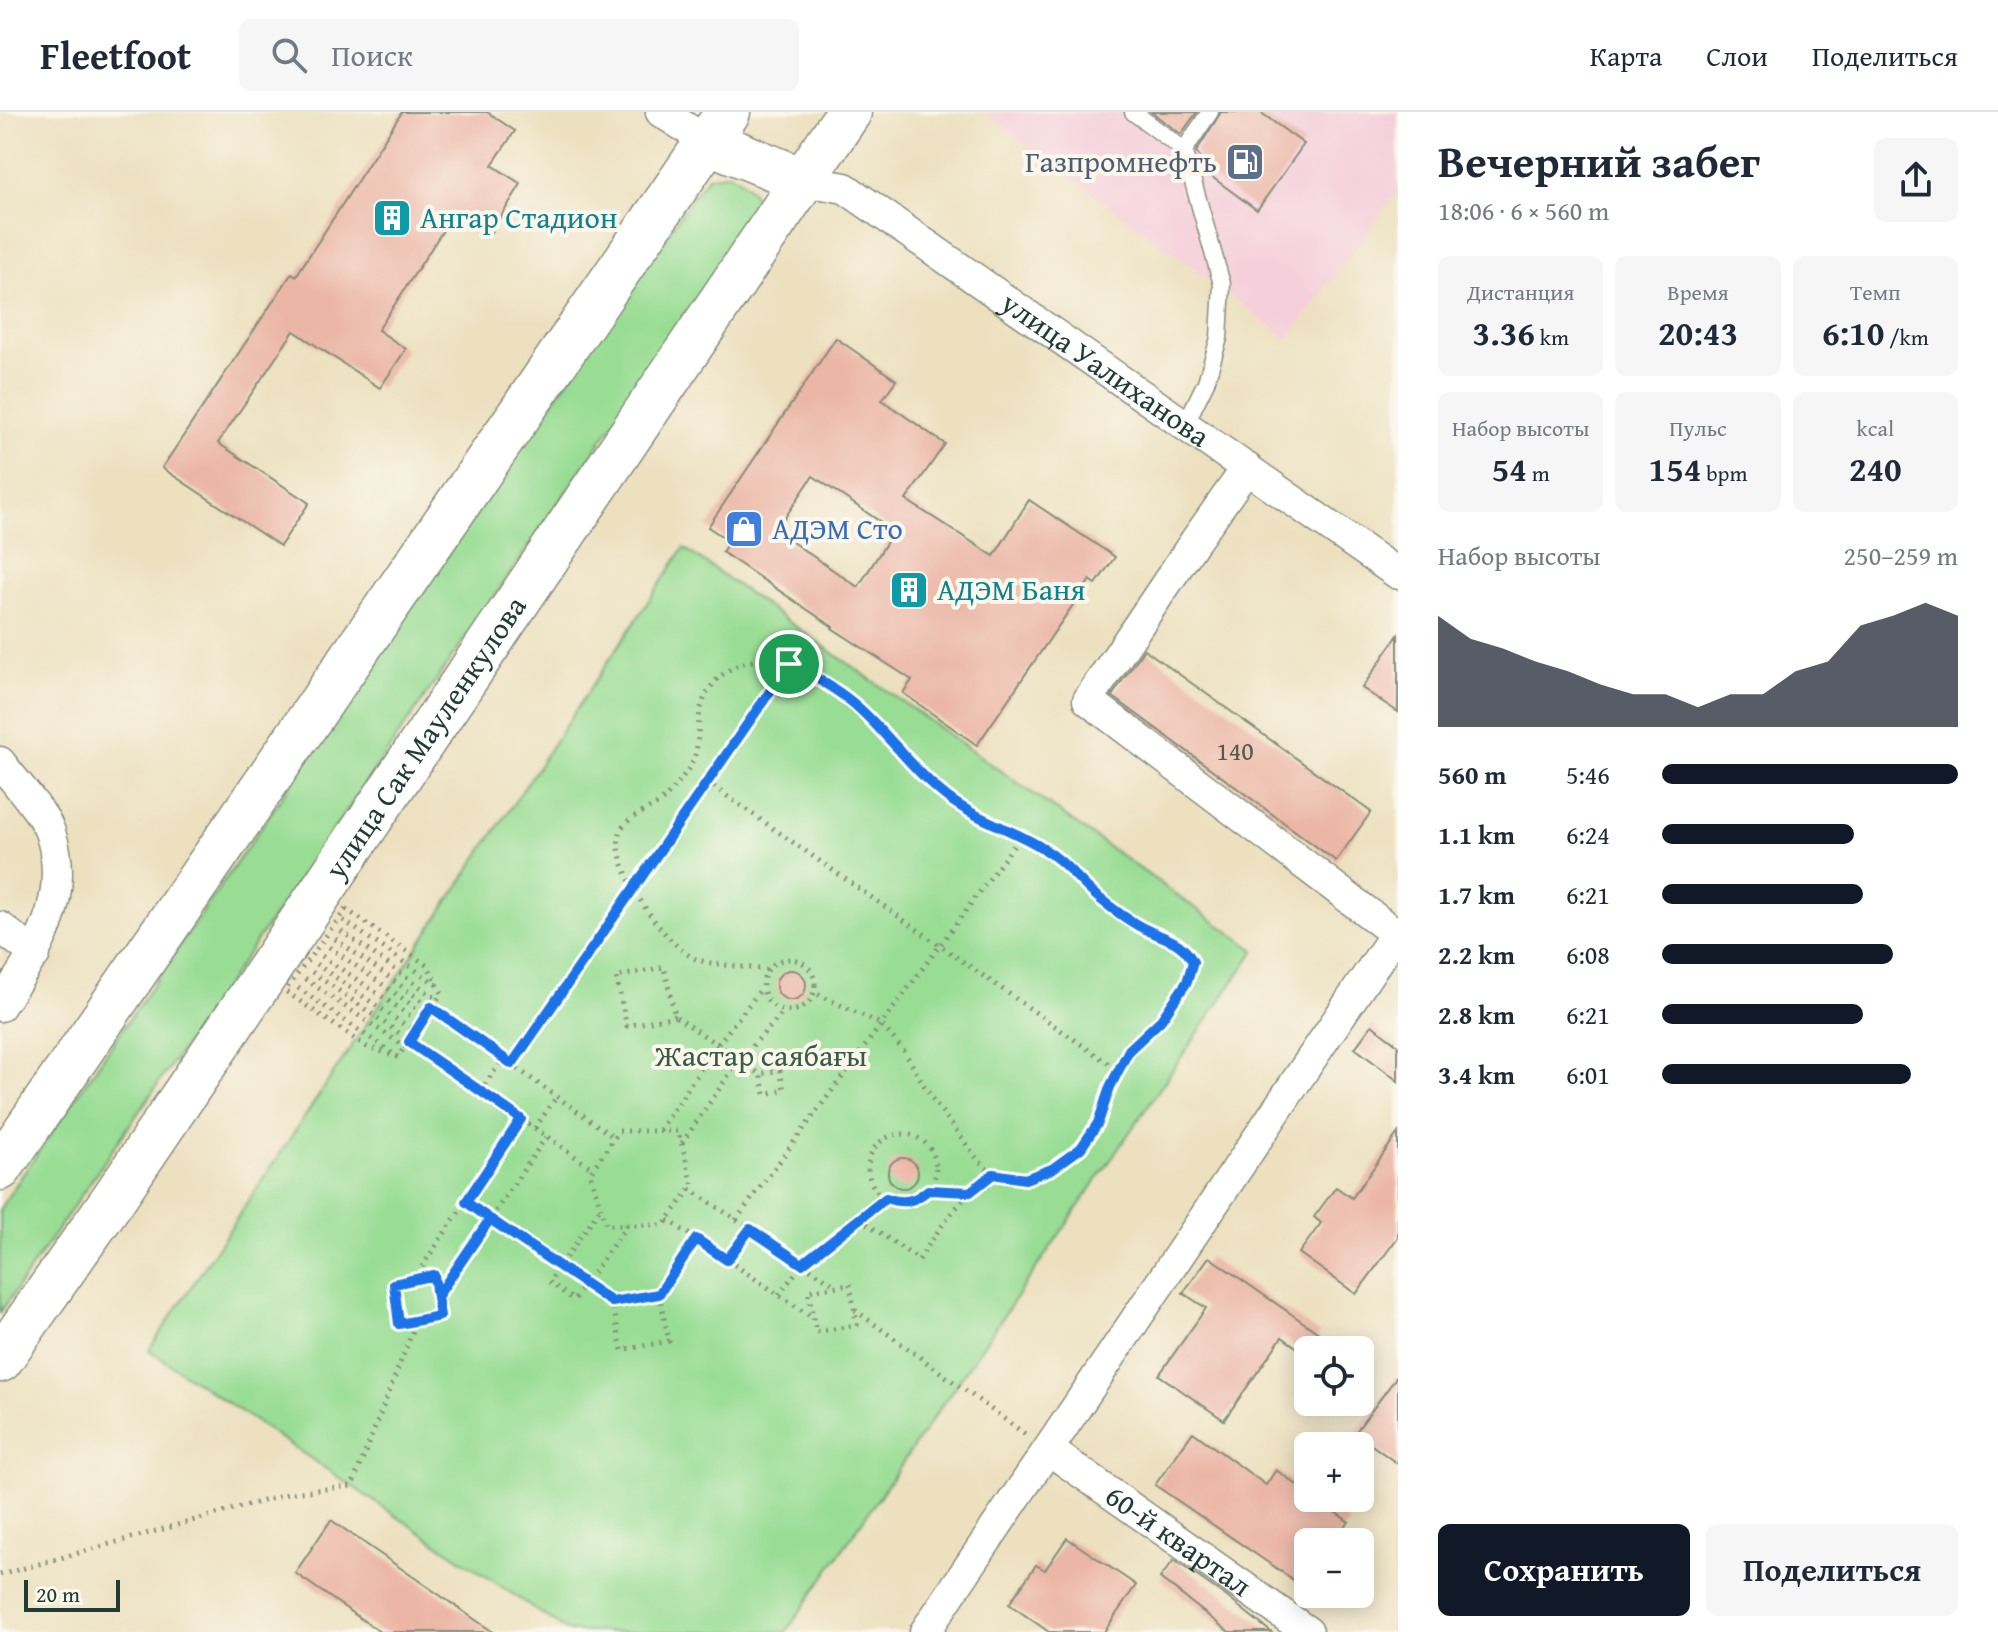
<!DOCTYPE html>
<html lang="ru">
<meta charset="utf-8">
<style>
body{margin:0;font-family:"Gentium Book Plus",serif;background:#f6f6f7;color:#1f2937;height:100vh;display:flex;flex-direction:column;font-size:30px;white-space:nowrap}
*{box-sizing:border-box;margin:0}
p{font-size:26px;color:#747a83}
.icon{flex:none;width:44px;height:44px;fill:none;stroke:currentColor;stroke-width:2;stroke-linecap:round;stroke-linejoin:round}
.map{position:relative;flex:1;overflow:hidden}
.side{display:flex;flex-direction:column;background:#fff;width:600px}
.side>*{flex:none}
.buttons{position:absolute;left:1294px;top:1224px;display:grid;gap:16px}
.buttons a{display:grid;place-items:center;width:80px;height:80px;border-radius:12px;background:#fff;box-shadow:0 4px 20px #0003;font-size:40px}
.scale{position:absolute;left:24px;bottom:20px;width:96px;box-sizing:border-box;padding-left:8px;border:4px solid #1f3d34;border-top:0;font-size:22px;line-height:28px;white-space:nowrap;color:#1f3d34;-webkit-text-stroke:6px #fbf7ec;paint-order:stroke}
.pin{position:absolute;display:grid;place-items:center;width:68px;height:68px;color:#fff;margin:-34px;border:4px solid #fff;border-radius:50%;box-shadow:0 2px 8px #0007}
.round{display:grid;place-items:center;flex:none;width:84px;height:84px;border-radius:12px;background:#f6f6f7}
.summary{display:flex;align-items:center;justify-content:space-between;height:136px;padding:0 40px}
h1{font-size:44px;font-weight:600;line-height:60px}
.metrics{display:grid;grid-template-columns:repeat(3,1fr);gap:12px;height:136px;padding:8px 40px}
.metrics div{display:grid;align-content:center;border-radius:12px;background:#f6f6f7;text-align:center}
.metrics b{font-size:34px;font-weight:600}
.metrics small{font-size:22px;font-weight:400}
.metrics p{font-size:22px}
.chart{height:224px;padding:16px 40px}
.chart p{display:flex;justify-content:space-between}
.chart svg{width:100%;height:144px;margin-top:8px;fill:#111827;opacity:.7}
.cta{display:flex;gap:16px;margin-top:auto;padding:16px 40px}
.cta a{flex:1;height:92px;border-radius:12px;background:#111827;color:#fff;font-size:32px;font-weight:600;line-height:92px;text-align:center}
.cta a+a{background:#f6f6f7;color:#1f2937}
ul{padding:0 40px;list-style:none;font-size:26px}
li{display:grid;grid-template-columns:128px 96px 1fr;align-items:center;height:60px}
li i{height:20px;border-radius:10px;background:#111827}
header{display:flex;align-items:center;gap:48px;box-sizing:border-box;height:112px;padding:0 40px;background:#fff;border-bottom:2px solid #e0e1e3}
header strong{font-size:38px}
nav{display:flex;gap:44px;margin-inline-start:auto;font-size:28px}
.search{width:560px;height:72px;background:#f6f6f7;display:flex;align-items:center;gap:20px;box-sizing:border-box;padding:0 28px;border-radius:12px;color:#747a83;font-size:30px}
main{display:flex;flex:1;min-height:0}
.map>svg:first-child{display:block}
.built{fill:#f5cfdb}
.green{fill:#99dd94;stroke:#5c8d64;stroke-width:2}
.building{fill:#ebb6a6;fill-rule:evenodd}
.lines{fill:none;stroke-linecap:round;stroke-linejoin:round}
.lane-casing{stroke:#868e7a;stroke-width:19}
.street-casing{stroke:#868e7a;stroke-width:33}
.secondary-casing{stroke:#868e7a;stroke-width:47}
.path{stroke:#868e7a;stroke-width:5;stroke-dasharray:2 6;stroke-linecap:butt}
.lane{stroke:#fff;stroke-width:16}
.street{stroke:#fff;stroke-width:30}
.secondary{stroke:#fff;stroke-width:44}
.route-casing{stroke:#fff;stroke-width:16}
.route{stroke:#1a73e8;stroke-width:10}
.labels{text-anchor:middle;stroke-width:8;stroke-linejoin:round;paint-order:stroke}
.number-label{font-size:26px;fill:#525b50}
.service-label{font-size:30px;fill:#4e5e75;stroke:#fbf7ec;text-anchor:end}
.culture-label{font-size:30px;fill:#0d838f;stroke:#fbf7ec;text-anchor:start}
.street-label{font-size:30px;fill:#1f3d34;stroke:#fbf7ec}
.shop-label{font-size:30px;fill:#366cbe;stroke:#fbf7ec;text-anchor:start}
.park-label{font-size:30px;fill:#375d47;stroke:#fbf7ec}
</style>
<header>
<strong>Fleetfoot</strong>
<div class="search"><svg class="icon" aria-label="search" viewBox="0 0 24 24"><circle cx="10" cy="10" r="6"/><path d="M15 15l6 6"/></svg>Поиск</div>
<nav><a>Карта</a><a>Слои</a><a>Поделиться</a></nav>
</header>
<main>
<div class="map">
<svg width="1398" height="1520" viewBox="0 0 1398 1520">
<rect width="100%" height="100%" fill="#fbf7ec"/>
<filter id="ink" filterUnits="userSpaceOnUse"><feTurbulence type="fractalNoise" baseFrequency=".0125" numOctaves="2"/><feDisplacementMap in="SourceGraphic" scale="16" xChannelSelector="R" yChannelSelector="G"/><feConvolveMatrix kernelMatrix="1 2 1 2 8 2 1 2 1" color-interpolation-filters="sRGB"/></filter>
<filter id="wash" filterUnits="userSpaceOnUse"><feTurbulence type="fractalNoise" baseFrequency=".006" numOctaves="4" result="noise"/><feDisplacementMap in="SourceGraphic" scale="32" xChannelSelector="R" yChannelSelector="G"/><feGaussianBlur stdDeviation="1.8" result="paint"/><feColorMatrix in="noise" values="0 0 0 0 0 0 0 0 0 0 0 0 0 0 0 0 0 1.4 0 .05"/><feComposite in="paint" operator="in"/></filter>
<g filter="url(#wash)">
<rect width="100%" height="100%" fill="#ece0bf"/>
<!-- built -->
<path class="built" d="M 984,0 L 1398,0 L 1398,78 L 1288,227 Z"/>
<!-- green -->
<g class="green">
<path d="M 729,61 C 747,71 762,84 755,106 L 0,1201 L 0,1096 L 697,79 L 708,65 Z"/>
<path d="M 684,436 L 1255,838 L 786,1520 L 569,1520 L 149,1238 Z"/>
</g>
<g id="blocks">
<!-- building -->
<g class="building">
<path d="M 402,0 L 487,0 L 515,19 L 492,53 L 521,72 L 488,125 L 453,103 L 378,218 L 406,237 L 380,276 L 294,219 L 218,331 L 309,391 L 280,434 L 162,356 L 292,161 L 296,164 Z"/>
<path d="M 1151,0 L 1197,0 L 1181,22 Z"/>
<path d="M 1221,0 L 1260,0 L 1304,32 L 1257,98 L 1201,57 L 1199,50 L 1201,46 L 1196,40 Z"/>
<path d="M 836,226 L 896,268 L 882,288 L 945,332 L 906,388 L 994,444 L 1029,388 L 1115,445 L 1096,472 L 1090,468 L 977,633 L 903,581 L 912,568 L 832,516 L 833,515 L 722,440 L 729,429 L 708,415 ZM 813,364 L 894,419 L 858,475 L 776,419 Z"/>
<path d="M 1398,523 L 1398,600 L 1362,576 Z"/>
<path d="M 1144,537 L 1371,700 L 1336,749 L 1112,584 Z"/>
<circle cx="791" cy="873" r="15"/>
<path d="M 1372,913 L 1398,933 L 1398,969 L 1355,936 Z"/>
<path d="M 1398,1021 L 1398,1125 L 1356,1182 L 1299,1141 L 1321,1111 L 1314,1105 L 1336,1075 L 1352,1086 Z"/>
<circle cx="903" cy="1061" r="15"/>
<path d="M 1209,1145 L 1320,1222 L 1306,1242 L 1282,1225 L 1224,1308 L 1159,1263 L 1206,1196 L 1183,1181 Z"/>
<path d="M 1398,1263 L 1398,1352 L 1355,1321 Z"/>
<path d="M 1193,1320 L 1266,1373 L 1276,1358 L 1308,1381 L 1308,1386 L 1315,1386 L 1349,1410 L 1334,1430 L 1308,1430 L 1308,1478 L 1155,1373 Z"/>
<path d="M 331,1408 L 493,1520 L 380,1520 L 295,1461 Z"/>
<path d="M 1067,1426 L 1136,1473 L 1104,1520 L 1049,1520 L 1009,1492 L 1036,1453 L 1045,1458 Z"/>
<path d="M 1174,1448 L 1227,1485 L 1271,1520 L 1229,1520 L 1160,1466 Z"/>
</g>
</g>
</g>
<g filter="url(#ink)">
<use href="#blocks" fill-opacity="0" stroke="#868e7a" stroke-width="2"/>
<g class="lines">
<!-- lane casing -->
<g class="lane-casing">
<g id="lane">
<path d="M 1133,0 L 1184,38 L 1222,172 L 1219,226 L 1206,270 L 1185,313"/>
<path d="M 1184,38 L 1210,0"/>
</g>
</g>
<!-- street casing -->
<g class="street-casing">
<g id="street">
<path d="M 661,0 L 707,29"/>
<path id="s1" d="M 805,69 L 845,76 L 1398,462"/>
<path d="M 1247,356 L 1195,429 L 1088,588 L 1396,822"/>
<path d="M 0,650 C 13,668 44,701 50,720 C 73,787 36,841 0,894"/>
<path d="M 0,815 L 35,842"/>
<path id="s2" d="M 1049,1338 L 1308,1520"/>
<path d="M 925,1520 L 1398,818"/>
</g>
</g>
<!-- secondary casing -->
<g class="secondary-casing">
<g id="secondary">
<path d="M 707,29 L 805,69"/>
<path d="M 0,1056 L 728,0"/>
<path id="s3" d="M 0,1248 L 116,1083 L 849,0"/>
</g>
</g>
<!-- path -->
<g class="path">
<path d="M 707,670 L 1119,959"/>
<path d="M 346,797 L 428,854 L 442,881 L 398,945 L 367,935 L 285,879 Z"/>
<path d="M 343,808 L 437,873"/>
<path d="M 341,819 L 437,887"/>
<path d="M 335,827 L 615,1026"/>
<path d="M 329,835 L 426,903"/>
<path d="M 322,844 L 421,911"/>
<circle cx="789" cy="873" r="26"/>
<path d="M 316,852 L 415,920"/>
<path d="M 767,858 C 750,855 709,853 696,847 C 666,835 606,751 621,718 C 630,701 652,699 665,686 C 673,677 684,664 691,653 C 700,636 697,618 700,600 C 709,558 751,539 789,552 C 814,561 842,580 861,597 C 875,611 887,628 901,643 C 922,665 948,688 975,704 C 989,712 1005,716 1020,723 C 1031,728 1041,736 1051,742 C 1077,759 1097,787 1125,805 C 1148,820 1180,823 1193,850 L 1187,870 L 1161,908 L 1129,938 L 1110,975 L 1098,1011 L 1081,1036 L 1052,1057 L 1025,1067 L 993,1062 L 978,1048 L 931,985 L 904,939 L 881,912 L 815,881"/>
<path d="M 312,860 L 593,1057"/>
<path d="M 305,867 L 405,935"/>
<path d="M 298,876 L 392,941"/>
<path d="M 675,904 L 627,914 L 616,865 L 664,855 L 675,904 L 760,962"/>
<path d="M 512,952 L 789,552"/>
<path d="M 780,958 L 784,978 L 765,982 L 760,962 Z"/>
<path d="M 480,979 L 504,946"/>
<path d="M 535,1016 L 557,984"/>
<path d="M 660,1018 L 717,933 L 762,876"/>
<path d="M 619,1019 L 678,1019 L 693,1073 L 664,1113 L 606,1113 L 590,1061 Z"/>
<circle cx="902" cy="1056" r="34"/>
<path d="M 682,1031 L 739,948 L 784,900"/>
<path d="M 690,1077 L 836,1174"/>
<path d="M 928,1078 L 969,1079"/>
<path d="M 466,1090 L 612,1190"/>
<path d="M 599,1098 L 549,1170 L 574,1188 L 627,1113"/>
<path d="M 860,1107 L 919,1148 C 943,1111 957,1089 993,1062"/>
<path d="M 668,1108 L 813,1206"/>
<path d="M 736,1108 L 1021,724"/>
<path d="M 727,1148 L 750,1117"/>
<path d="M 434,1163 L 440,1204 L 399,1212 L 394,1172 Z"/>
<path d="M 413,1168 L 521,1007"/>
<path d="M 850,1172 L 857,1213 L 816,1220 L 808,1179 Z"/>
<path d="M 659,1182 L 669,1229 L 622,1238 L 612,1190 Z"/>
<path d="M 659,1182 L 696,1127"/>
<path d="M 779,1183 L 802,1152 L 886,1086"/>
<path d="M 437,1185 L 546,1025"/>
<path d="M 855,1198 L 1025,1322"/>
<path d="M 0,1463 L 291,1381 L 352,1374 L 417,1208"/>
</g>
<!-- lane -->
<use href="#lane" class="lane"/>
<!-- street -->
<use href="#street" class="street"/>
<!-- secondary -->
<use href="#secondary" class="secondary"/>
</g>
</g>
<g class="lines" filter="url(#ink)">
<!-- route casing -->
<g class="route-casing">
<path id="route" d="M 789,552 L 512,952 L 431,895 L 409,930 L 521,1007 L 466,1090 L 490,1107 L 437,1185 L 440,1204 L 399,1212 L 394,1172 L 434,1163 L 437,1185 L 490,1107 L 612,1190 L 659,1182 L 696,1127 L 727,1148 L 750,1117 L 802,1152 L 886,1086 C 903,1092 914,1090 928,1078 L 970,1080 L 993,1062 L 1025,1067 L 1052,1057 L 1081,1036 L 1098,1011 L 1110,975 L 1129,938 L 1161,908 L 1187,870 L 1193,850 C 1182,828 1165,827 1145,817 C 1128,809 1113,797 1099,786 C 1083,774 1071,756 1054,744 C 1021,719 981,711 947,685 C 914,659 891,626 861,598 C 841,579 814,564 789,552"/>
</g>
<!-- route -->
<use href="#route" class="route"/>
</g>
<!-- icons -->
<defs>
<g id="fuel-square" transform="scale(2)"><rect x="-9" y="-9" width="18" height="18" rx="4" fill="#5c6f8a" stroke="#fbf7ec"/><path d="M-5.5-6h7V0h2V4h1.3V-2.5L3-4.5l.8-.8L6-3V5H2.5V1h-1V6h-7ZM-4.2-4.7v3.2H.2V-4.7Z" fill="#fff"/></g>
<g id="building-square" transform="scale(2)"><rect x="-9" y="-9" width="18" height="18" rx="4" fill="#0f9aa8" stroke="#fbf7ec"/><path d="M-4-6H4V6H1V3H-1V6H-4ZM-2.5-4.3h1.7v1.8h-1.7ZM.8-4.3h1.7v1.8H.8ZM-2.5-1h1.7V.8h-1.7ZM.8-1h1.7V.8H.8Z" fill="#fff"/></g>
<g id="shop-square" transform="scale(2)"><rect x="-9" y="-9" width="18" height="18" rx="4" fill="#3f7fe0" stroke="#fbf7ec"/><path d="M-5-2.5h2.3a2.7 3.5 0 0 1 5.4 0H5L5.5 6h-11ZM-1.5-2.5h3a1.5 2.3 0 0 0-3 0Z" fill="#fff"/></g>
</defs>
<g fill-rule="evenodd">
<use href="#fuel-square" x="1245" y="50"/>
<use href="#building-square" x="392" y="106"/>
<use href="#shop-square" x="744" y="417"/>
<use href="#building-square" x="909" y="478"/>
</g>
<g class="labels">
<!-- number labels -->
<g class="number-label">
<text x="1235" y="648">140</text>
</g>
<!-- service labels -->
<g class="service-label">
<text x="1217" y="60">Газпромнефть</text>
</g>
<!-- culture labels -->
<g class="culture-label">
<text x="420" y="116">Ангар Стадион</text>
<text x="937" y="488">АДЭМ Баня</text>
</g>
<!-- street labels -->
<g class="street-label">
<text dy="10" stroke="none"><textPath href="#s1" startOffset="358">улица Уалиханова</textPath></text>
<text dy="10" stroke="none"><textPath href="#s3" startOffset="754">улица Сак Мауленкулова</textPath></text>
<text dy="10" stroke="none"><textPath href="#s2" startOffset="158">60-й квартал</textPath></text>
</g>
<!-- shop labels -->
<g class="shop-label">
<text x="772" y="427">АДЭМ Сто</text>
</g>
<!-- park labels -->
<g class="park-label">
<text x="761" y="954">Жастар саябағы</text>
</g>
</g>
</svg>
<div class="buttons">
<a><svg class="icon" aria-label="locate" viewBox="0 0 24 24"><circle cx="12" cy="12" r="6"/><path d="M12 2v4M12 18v4M2 12h4M18 12h4"/></svg></a>
<a>+</a>
<a>−</a>
</div>
<div class="scale">20 m</div>
<div class="pin" style="left:789px;top:552px;background:#1e9e55"><svg class="icon" aria-label="arrive" viewBox="0 0 24 24"><path d="M6 21V4h12l-3 4 3 4H6"/></svg></div>
</div>
<section class="side">
<div class="summary"><div><h1>Вечерний забег</h1><p>18:06 · 6 × 560 m</p></div><a class="round"><svg class="icon" aria-label="share" viewBox="0 0 24 24"><path d="M12 15V3M7 8l5-5 5 5M5 13v7h14v-7"/></svg></a></div>
<div class="metrics">
<div><p>Дистанция</p><b>3.36<small> km</small></b></div>
<div><p>Время</p><b>20:43</b></div>
<div><p>Темп</p><b>6:10<small> /km</small></b></div>
</div>
<div class="metrics">
<div><p>Набор высоты</p><b>54<small> m</small></b></div>
<div><p>Пульс</p><b>154<small> bpm</small></b></div>
<div><p>kcal</p><b>240</b></div>
</div>
<div class="chart"><p><span>Набор высоты</span>250–259 m</p>
<svg viewBox="0 0 160 44" preserveAspectRatio="none"><path d="M0 44V10L10 17L20 20L30 24L40 27L50 31L60 34L70 34L80 38L90 34L100 34L110 27L120 24L130 13L140 10L150 6L160 10V44z"/></svg>
</div>
<ul>
<li><b>560 m</b>5:46<i style="width:100%"></i></li>
<li><b>1.1 km</b>6:24<i style="width:65%"></i></li>
<li><b>1.7 km</b>6:21<i style="width:68%"></i></li>
<li><b>2.2 km</b>6:08<i style="width:78%"></i></li>
<li><b>2.8 km</b>6:21<i style="width:68%"></i></li>
<li><b>3.4 km</b>6:01<i style="width:84%"></i></li>
</ul>
<div class="cta"><a>Сохранить</a><a>Поделиться</a></div>
</section>
</main>
